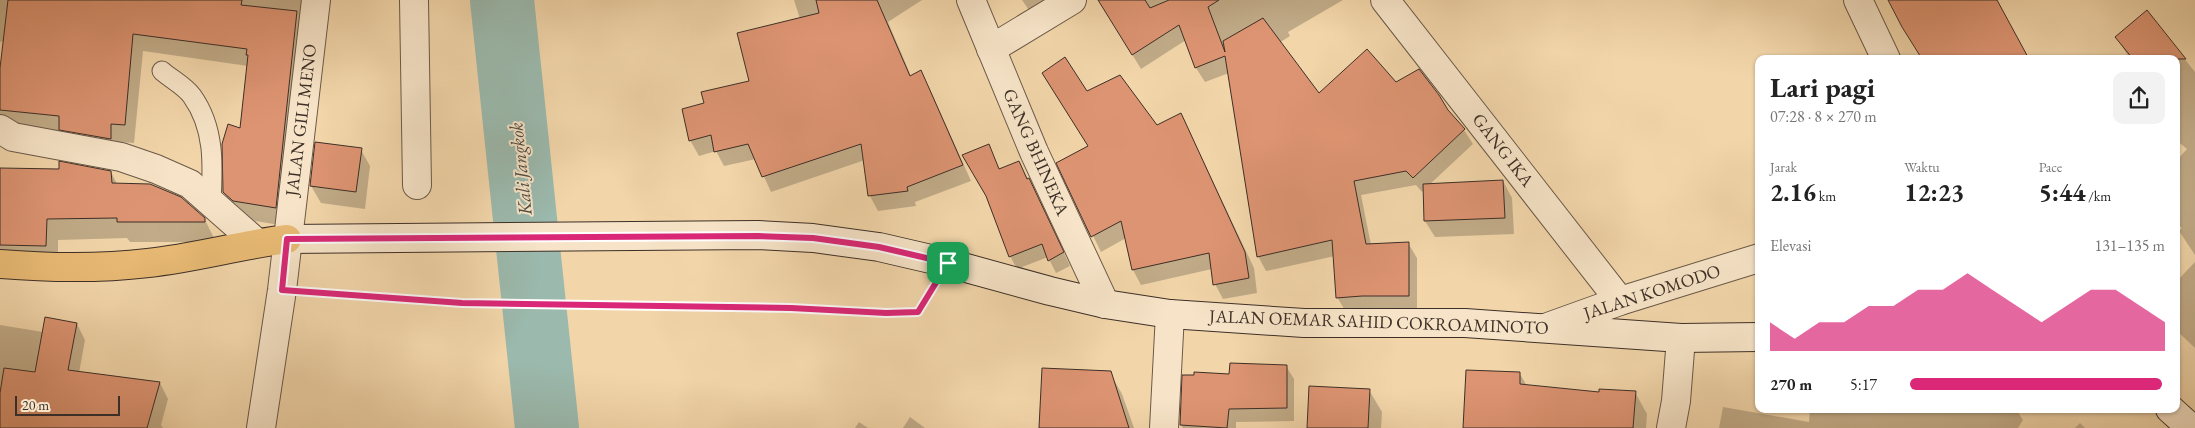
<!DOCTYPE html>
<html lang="id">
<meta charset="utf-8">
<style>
body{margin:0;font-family:"EB Garamond",serif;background:#f2f2f2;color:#222;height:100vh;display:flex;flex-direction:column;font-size:19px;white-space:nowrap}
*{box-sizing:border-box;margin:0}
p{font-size:16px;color:#767676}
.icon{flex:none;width:28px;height:28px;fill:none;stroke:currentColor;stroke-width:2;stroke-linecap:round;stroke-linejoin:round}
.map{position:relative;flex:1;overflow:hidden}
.sheet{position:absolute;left:1755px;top:55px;width:425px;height:358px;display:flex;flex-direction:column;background:#fff;border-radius:10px;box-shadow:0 1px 4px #0004}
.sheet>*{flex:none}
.scale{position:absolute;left:15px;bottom:12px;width:105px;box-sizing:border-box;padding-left:5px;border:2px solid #3d2f27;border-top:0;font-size:14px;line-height:18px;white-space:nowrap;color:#3d2f27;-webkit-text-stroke:4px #f7e4c8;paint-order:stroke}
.pin{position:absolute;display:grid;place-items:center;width:42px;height:42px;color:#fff;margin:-21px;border-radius:10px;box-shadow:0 2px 8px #0006}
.round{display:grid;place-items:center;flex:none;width:52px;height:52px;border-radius:10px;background:#f2f2f2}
.headline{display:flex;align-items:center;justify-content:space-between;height:85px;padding:0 15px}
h1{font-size:28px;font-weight:700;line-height:38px}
.metrics{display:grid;grid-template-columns:repeat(3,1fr);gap:8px;height:85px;padding:5px 15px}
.metrics div{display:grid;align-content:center}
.metrics b{font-size:25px;font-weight:700}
.metrics small{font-size:14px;font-weight:400}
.metrics p{font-size:14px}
.chart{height:140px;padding:10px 15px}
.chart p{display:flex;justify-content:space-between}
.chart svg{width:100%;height:90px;margin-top:5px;fill:#db2777;opacity:.7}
ul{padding:0 15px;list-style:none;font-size:16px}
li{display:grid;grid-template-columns:80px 60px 1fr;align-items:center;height:38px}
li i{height:12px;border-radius:6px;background:#db2777}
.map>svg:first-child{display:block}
.shadow{fill:#0003}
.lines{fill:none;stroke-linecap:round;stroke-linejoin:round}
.river{stroke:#9bb9ad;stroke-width:64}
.building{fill:#dd9472;stroke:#3d2f27}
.lane-casing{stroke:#6a5948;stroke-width:21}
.street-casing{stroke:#6a5948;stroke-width:30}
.secondary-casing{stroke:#3d2f27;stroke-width:30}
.primary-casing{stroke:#3d2f27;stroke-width:30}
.path{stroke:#3d2f27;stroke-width:3;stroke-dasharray:4 2.5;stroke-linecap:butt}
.lane{stroke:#f7e4c8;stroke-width:19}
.street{stroke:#f7e4c8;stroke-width:28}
.secondary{stroke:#f7e4c8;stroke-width:28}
.primary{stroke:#e9bb75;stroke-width:28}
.route-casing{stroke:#fff;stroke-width:10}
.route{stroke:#db2777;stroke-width:6}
.labels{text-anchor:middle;stroke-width:4;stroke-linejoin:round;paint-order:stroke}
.street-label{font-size:18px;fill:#3d2f27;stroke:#f7e4c8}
.water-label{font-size:19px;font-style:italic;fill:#504b42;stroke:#f7e4c8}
</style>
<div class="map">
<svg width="2195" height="428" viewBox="0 0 2195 428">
<rect width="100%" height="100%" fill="#f2d6aa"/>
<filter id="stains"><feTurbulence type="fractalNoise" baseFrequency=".004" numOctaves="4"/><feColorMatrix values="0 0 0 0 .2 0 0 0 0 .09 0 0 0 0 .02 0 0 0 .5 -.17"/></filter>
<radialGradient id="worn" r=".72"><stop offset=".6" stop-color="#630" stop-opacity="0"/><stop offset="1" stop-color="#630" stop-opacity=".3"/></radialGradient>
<!-- shadow -->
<g class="shadow">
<path d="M 0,0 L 308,0 L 286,226 L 244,219 L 235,210 L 224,192 L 241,129 L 248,66 L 143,51 L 134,143 L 121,142 L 121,157 L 7,127 L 0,115 L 0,79 L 4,41 L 0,42 Z"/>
<path d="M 794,0 L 922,0 L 888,22 L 911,76 L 920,72 L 929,87 L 971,181 L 915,202 L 916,206 L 878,211 L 870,196 L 865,160 L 771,192 L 756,159 L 724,166 L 716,151 L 699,156 L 690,140 L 705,104 L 750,82 L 800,19 Z"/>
<path d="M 1022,0 L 1076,0 L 1037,22 Z"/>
<path d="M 1099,0 L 1343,0 L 1288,32 L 1290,36 L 1279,43 L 1319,95 L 1396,83 L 1447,110 L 1464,130 L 1473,144 L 1429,185 L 1503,181 L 1512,198 L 1514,234 L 1435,237 L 1425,221 L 1424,189 L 1422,192 L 1416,185 L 1361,195 L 1371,245 L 1408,243 L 1417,258 L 1417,311 L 1346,312 L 1337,297 L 1335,256 L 1266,271 L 1258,256 L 1229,73 L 1205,82 L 1196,68 L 1186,40 L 1141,69 Z"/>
<path d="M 2147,12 L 2195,72 L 2195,255 L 2179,231 L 2182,228 L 2176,223 L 2176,161 L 2187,149 L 2176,140 L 2176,59 L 2130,59 L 2116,37 Z"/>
<path d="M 1086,93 L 1156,126 L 1181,114 L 1254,268 L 1257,293 L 1223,299 L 1215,284 L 1212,269 L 1141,285 L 1133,270 L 1126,238 L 1101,252 L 1058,164 L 1089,147 Z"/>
<path d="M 316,144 L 361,150 L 370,166 L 365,209 L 321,203 L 311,186 Z"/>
<path d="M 989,146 L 1000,170 L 1018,162 L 1036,192 L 1070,266 L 1056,273 L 1048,257 L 1017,269 L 1010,256 Z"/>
<path d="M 0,169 L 111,172 L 117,184 L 147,184 L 181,198 L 204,218 L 216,242 L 130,242 L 127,238 L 58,240 L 58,266 L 0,265 Z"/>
<path d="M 2195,262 L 2195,348 L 2176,330 L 2176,282 Z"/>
<path d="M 77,324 L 85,340 L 79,373 L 160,383 L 168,399 L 161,425 L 163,428 L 0,428 L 0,325 L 43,332 Z"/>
<path d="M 1286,366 L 1294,379 L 1294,421 L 1236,422 L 1236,428 L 1183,428 L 1181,425 L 1231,376 Z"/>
<path d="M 1110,373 L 1122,394 L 1134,428 L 1040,428 Z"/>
<path d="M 1520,374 L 1527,386 L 1600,393 L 1635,392 L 1647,414 L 1646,428 L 1464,428 Z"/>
<path d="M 1369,390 L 1382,412 L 1381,428 L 1308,428 Z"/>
<path d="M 1723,407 L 1809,422 L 1810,409 L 1955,409 L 1972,412 L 1974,409 L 2016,409 L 2023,420 L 2018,428 L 1719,428 Z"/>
<path d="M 910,417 L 925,428 L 903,428 Z"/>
<path d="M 859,422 L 868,428 L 855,428 Z"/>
<path d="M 2080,423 L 2085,428 L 2075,428 Z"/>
</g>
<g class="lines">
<!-- river -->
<path class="river" d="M 502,0 L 547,428"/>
</g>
<!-- building -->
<g class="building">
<path d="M 8,0 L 242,0 L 241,5 L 297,11 L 276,208 L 233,201 L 223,192 L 222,144 L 228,124 L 240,128 L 248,55 L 246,55 L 247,49 L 133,34 L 125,125 L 111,124 L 111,139 L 59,130 L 59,116 L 0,110 L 0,68 Z"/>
<path d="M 816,0 L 877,0 L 910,76 L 921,70 L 963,165 L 907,187 L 908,191 L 868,196 L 861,144 L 762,177 L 748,144 L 714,152 L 711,135 L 689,141 L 682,109 L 704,103 L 701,92 L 749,81 L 737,33 L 819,13 Z"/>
<path d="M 1098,0 L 1145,0 L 1150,8 L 1169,0 L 1219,0 L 1208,7 L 1225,52 L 1223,41 L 1263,18 L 1319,93 L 1367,49 L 1396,82 L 1419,69 L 1439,95 L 1448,110 L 1465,129 L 1413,178 L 1406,171 L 1354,181 L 1366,244 L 1409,242 L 1409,296 L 1362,296 L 1336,298 L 1332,240 L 1257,257 L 1225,56 L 1195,68 L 1179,25 L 1132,55 Z"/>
<path d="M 1888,0 L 1997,0 L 2029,59 L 1922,59 L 1902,27 Z"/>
<path d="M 2147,10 L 2186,59 L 2133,59 L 2115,37 Z"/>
<path d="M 1065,57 L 1087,91 L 1120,75 L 1157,125 L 1181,113 L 1245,252 L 1249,278 L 1213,285 L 1209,253 L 1132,270 L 1121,221 L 1091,237 L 1056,163 L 1088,146 L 1042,73 Z"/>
<path d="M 315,142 L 362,148 L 356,192 L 310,186 Z"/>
<path d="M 989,144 L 999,169 L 1019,161 L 1027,179 L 1029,178 L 1064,252 L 1048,261 L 1042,244 L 1009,257 L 986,196 L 962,155 Z"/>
<path d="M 59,161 L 111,171 L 112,183 L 150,184 L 181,197 L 205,218 L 205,222 L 117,222 L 117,218 L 47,219 L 46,246 L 0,245 L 0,168 L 59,169 Z"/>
<path d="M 1503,180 L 1505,218 L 1424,221 L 1423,184 Z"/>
<path d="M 45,317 L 77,323 L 68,370 L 160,382 L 147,428 L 0,428 L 0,393 L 4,368 L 35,372 Z"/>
<path d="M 1230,363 L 1287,365 L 1287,408 L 1229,409 L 1227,428 L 1180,425 L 1182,375 L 1194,375 L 1194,372 L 1229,374 Z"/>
<path d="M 1042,368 L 1111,371 L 1129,428 L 1039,428 Z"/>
<path d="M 1466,370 L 1520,372 L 1520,384 L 1599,392 L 1599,389 L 1636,391 L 1633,428 L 1463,428 Z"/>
<path d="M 1309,386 L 1370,389 L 1368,428 L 1307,428 Z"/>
</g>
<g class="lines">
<!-- lane casing -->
<g class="lane-casing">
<path id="lane" d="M 162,71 C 171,79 185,86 192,96 C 215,128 213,165 211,203"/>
</g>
<!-- street casing -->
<g class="street-casing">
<g id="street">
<path d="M 414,0 L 417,185"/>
<path d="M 971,0 L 1034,152 L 1105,304"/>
<path d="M 1385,0 L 1620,301"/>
<path d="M 1858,0 L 1886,59"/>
<path d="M 991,49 L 1072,0"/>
<path d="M 0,129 L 13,137 L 121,157 L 156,169 L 190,184 L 257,243"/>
<path d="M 1545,328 L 1620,301 L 1759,258"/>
<path d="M 261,428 L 282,290 L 316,0"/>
<path d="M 1164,428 L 1170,314"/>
<path d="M 1671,428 L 1676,401 L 1681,338"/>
</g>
</g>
<!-- secondary casing -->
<g class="secondary-casing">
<g id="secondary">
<path d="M 287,239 L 758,235 L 813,238 L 879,247 L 948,263 L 1050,291 L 1105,304 L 1170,314 L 1304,323 L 1465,323 L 1681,338 L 1759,337"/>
<path d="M 2170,409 L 2191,428"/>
</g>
</g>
<!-- primary casing -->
<g class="primary-casing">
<path id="primary" d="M 0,264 C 50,268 98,269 148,263 C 195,258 240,245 287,239"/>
</g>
<!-- path -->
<path class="path" d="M 313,292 L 463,303 L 791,308 L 886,313 L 918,312 L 931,291"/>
<!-- lane -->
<use href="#lane" class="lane"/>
<!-- street -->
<use href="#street" class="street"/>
<!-- secondary -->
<use href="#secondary" class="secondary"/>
<!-- primary -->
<use href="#primary" class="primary"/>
</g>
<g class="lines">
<!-- route casing -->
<g class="route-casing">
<path id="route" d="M 758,236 L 813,238 L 879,247 L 948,263 L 918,312 L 886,313 L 791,308 L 462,303 L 282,290 L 287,239 Z"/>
</g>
<!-- route -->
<use href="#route" class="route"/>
</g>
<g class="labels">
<!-- street labels -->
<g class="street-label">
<text transform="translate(301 120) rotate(-83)" y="6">JALAN GILI MENO</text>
<text transform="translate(1503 150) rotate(52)" y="6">GANG IKA</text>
<text transform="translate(1036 152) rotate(66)" y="6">GANG BHINEKA</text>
<text transform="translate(1652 292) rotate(-18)" y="6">JALAN KOMODO</text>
<text transform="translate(1379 322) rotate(2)" y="6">JALAN OEMAR SAHID COKROAMINOTO</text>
</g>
<!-- water labels -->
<g class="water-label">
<text transform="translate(520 169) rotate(-96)" y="7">Kali Jangkok</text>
</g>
</g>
<rect width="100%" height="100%" filter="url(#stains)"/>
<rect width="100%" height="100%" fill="url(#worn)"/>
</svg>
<div class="scale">20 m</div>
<div class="pin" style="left:948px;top:263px;background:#1e9e55"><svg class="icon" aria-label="arrive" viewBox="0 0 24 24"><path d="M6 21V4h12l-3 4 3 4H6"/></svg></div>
<section class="sheet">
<div class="headline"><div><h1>Lari pagi</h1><p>07:28 · 8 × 270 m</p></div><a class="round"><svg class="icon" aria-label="share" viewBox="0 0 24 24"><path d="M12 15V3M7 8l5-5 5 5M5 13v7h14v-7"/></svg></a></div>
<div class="metrics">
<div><p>Jarak</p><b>2.16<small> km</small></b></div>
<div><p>Waktu</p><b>12:23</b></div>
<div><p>Pace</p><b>5:44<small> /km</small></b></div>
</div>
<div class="chart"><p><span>Elevasi</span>131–135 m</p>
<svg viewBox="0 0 160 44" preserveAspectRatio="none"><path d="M0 44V30L10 38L20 30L30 30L40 22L50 22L60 14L70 14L80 6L90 14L100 22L110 30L120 22L130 14L140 14L150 22L160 30V44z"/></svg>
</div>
<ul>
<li><b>270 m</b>5:17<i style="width:99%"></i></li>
</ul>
</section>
</div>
